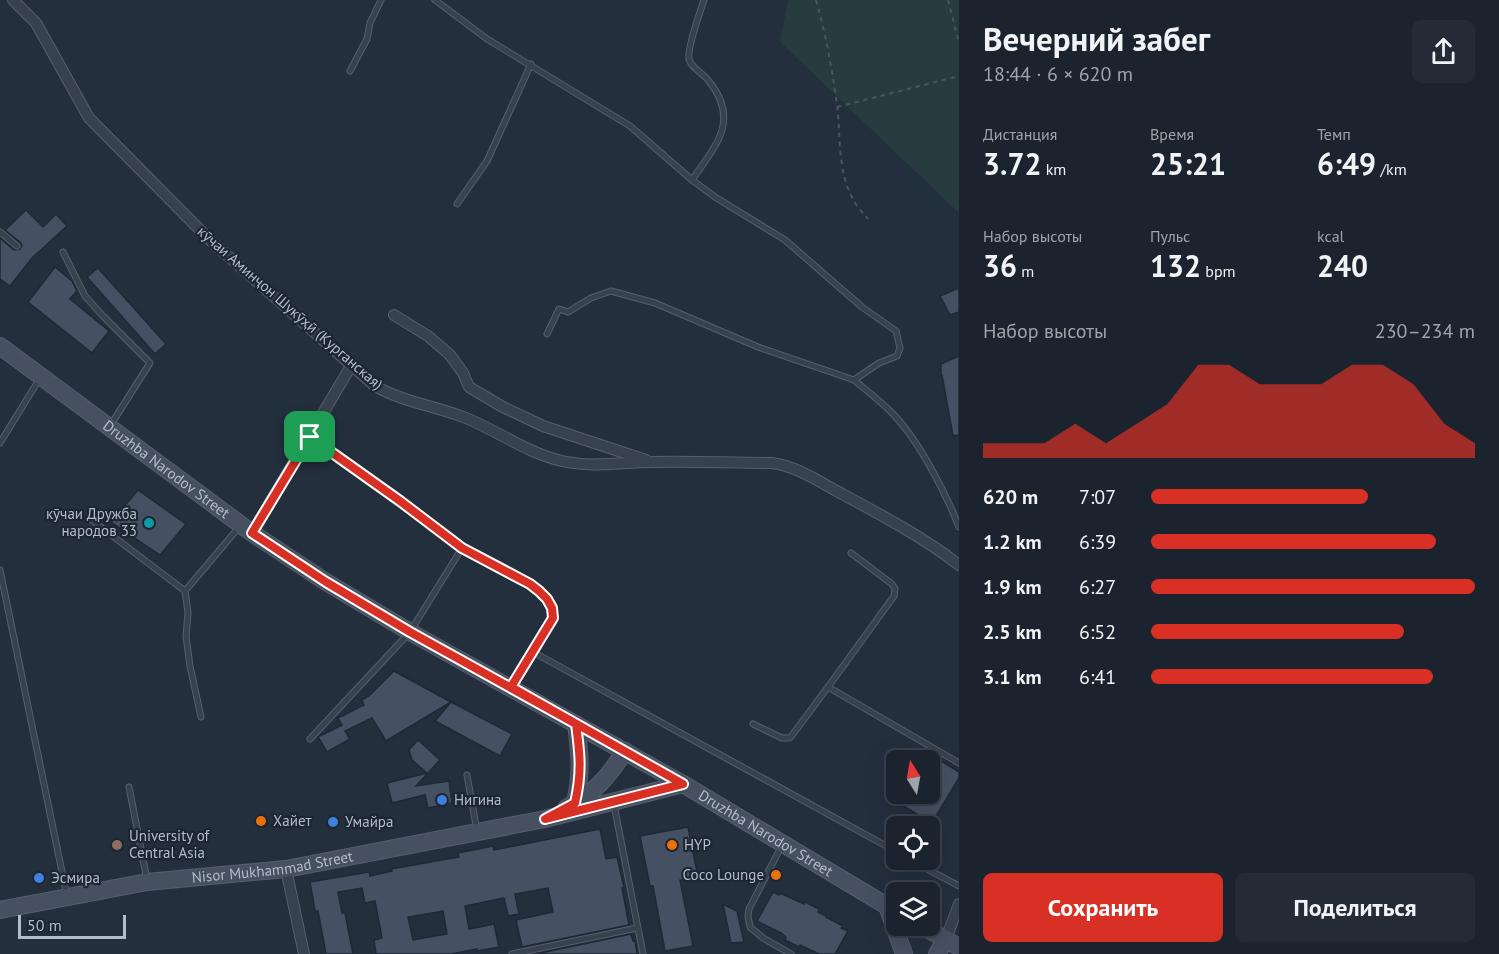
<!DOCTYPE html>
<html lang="ru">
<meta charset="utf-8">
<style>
body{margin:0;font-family:"PT Sans",sans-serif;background:#242b36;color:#f1f3f6;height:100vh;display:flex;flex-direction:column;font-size:22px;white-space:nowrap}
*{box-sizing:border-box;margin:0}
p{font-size:20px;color:#a0a4aa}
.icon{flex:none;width:33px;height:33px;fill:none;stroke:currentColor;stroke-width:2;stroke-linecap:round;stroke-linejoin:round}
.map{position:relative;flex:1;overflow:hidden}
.panel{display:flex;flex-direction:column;background:#1b232e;width:540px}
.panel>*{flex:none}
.needle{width:39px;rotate:349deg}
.buttons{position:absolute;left:886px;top:750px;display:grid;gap:12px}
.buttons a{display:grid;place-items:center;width:54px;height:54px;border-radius:9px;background:#1b232e;box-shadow:0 6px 24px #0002,0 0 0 2px #39404a;font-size:30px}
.scale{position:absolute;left:18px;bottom:15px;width:108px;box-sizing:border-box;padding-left:6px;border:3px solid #b4bcc9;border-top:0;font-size:16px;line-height:21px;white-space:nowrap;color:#b4bcc9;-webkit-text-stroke:4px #1d2633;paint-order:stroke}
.pin{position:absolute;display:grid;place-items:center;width:51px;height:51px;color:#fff;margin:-26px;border-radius:12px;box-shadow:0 3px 9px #0006}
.round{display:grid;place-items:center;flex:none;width:63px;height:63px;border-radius:9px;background:#242b36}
.overview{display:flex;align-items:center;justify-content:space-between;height:102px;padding:0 24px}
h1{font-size:33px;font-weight:700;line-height:45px}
.stats{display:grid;grid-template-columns:repeat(3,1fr);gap:9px;height:102px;padding:6px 24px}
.stats div{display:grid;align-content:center}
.stats b{font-size:30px;font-weight:700}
.stats small{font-size:16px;font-weight:400}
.stats p{font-size:16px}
.chart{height:168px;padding:12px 24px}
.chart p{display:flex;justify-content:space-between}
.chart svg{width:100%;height:108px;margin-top:6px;fill:#d93025;opacity:.7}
.cta{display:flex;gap:12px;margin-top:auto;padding:12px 24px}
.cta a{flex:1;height:69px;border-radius:9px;background:#d93025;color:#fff;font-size:24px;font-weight:700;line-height:69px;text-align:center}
.cta a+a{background:#242b36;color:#f1f3f6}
ul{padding:0 24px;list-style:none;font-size:20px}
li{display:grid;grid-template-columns:96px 72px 1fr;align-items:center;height:45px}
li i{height:15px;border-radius:8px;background:#d93025}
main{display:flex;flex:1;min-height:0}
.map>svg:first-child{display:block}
.green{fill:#263c3f}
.building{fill:#455162;stroke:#1f2835;stroke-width:1.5;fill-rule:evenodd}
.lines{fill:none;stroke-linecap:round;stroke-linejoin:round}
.lane-casing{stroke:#565f6c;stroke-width:7}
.street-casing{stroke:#565f6c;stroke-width:12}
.secondary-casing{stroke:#565f6c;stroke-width:18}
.path{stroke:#44595c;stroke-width:2;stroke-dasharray:4.5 4.5;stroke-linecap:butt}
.lane{stroke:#38414e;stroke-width:5}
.street{stroke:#38414e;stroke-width:10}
.secondary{stroke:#465061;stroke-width:16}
.route-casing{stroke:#fff;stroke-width:12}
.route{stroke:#d93025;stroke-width:8}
.culture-dot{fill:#0f9aa8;stroke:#1d2633;stroke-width:2}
.shop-dot{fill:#3f7fe0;stroke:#1d2633;stroke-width:2}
.food-dot{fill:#e8710a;stroke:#1d2633;stroke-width:2}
.education-dot{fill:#8d6e63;stroke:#1d2633;stroke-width:2}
.labels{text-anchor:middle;stroke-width:4.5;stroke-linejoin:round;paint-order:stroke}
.street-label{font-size:15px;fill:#b4bcc9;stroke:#1d2633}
.poi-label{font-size:15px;fill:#b4bcc9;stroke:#1d2633;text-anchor:start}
</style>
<main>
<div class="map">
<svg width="959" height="954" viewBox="0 0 959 954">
<rect width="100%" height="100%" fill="#242f3e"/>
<!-- green -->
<path class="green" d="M 788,0 L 959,0 L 959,213 L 780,42 Z"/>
<!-- building -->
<g class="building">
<path d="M 26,210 L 43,227 L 56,214 L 67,226 L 32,258 L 10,286 L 0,279 L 0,238 L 14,250 L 20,249 L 22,246 L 21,243 L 5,230 Z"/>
<path d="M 55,267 L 72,281 L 77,291 L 70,299 L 109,331 L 92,353 L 28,302 Z"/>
<path d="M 98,268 L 166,344 L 155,354 L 87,277 Z"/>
<path d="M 959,288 L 959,312 L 950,315 L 940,296 Z"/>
<path d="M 959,356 L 959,435 L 953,436 L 942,375 L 941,375 L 941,364 Z"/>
<path d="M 138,490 L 186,524 L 160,555 L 111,522 Z"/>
<path d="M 394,671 L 451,702 L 386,741 L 372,718 L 345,731 L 350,739 L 327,752 L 318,737 L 342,725 L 338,718 L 364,705 L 362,700 L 370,695 Z"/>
<path d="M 451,702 L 512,734 L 500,756 L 435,721 Z"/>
<path d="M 418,740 L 440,760 L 416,786 L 449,781 L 452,803 L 428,808 L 425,795 L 392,803 L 387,783 L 427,773 L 412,760 L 409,750 Z"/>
<path d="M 930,754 L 959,772 L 959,778 L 932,823 L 900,804 L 906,794 L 930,794 Z"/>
<path d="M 889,824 L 897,829 L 897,845 L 882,836 Z"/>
<path d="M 688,827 L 698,877 L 680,880 L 693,946 L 665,951 L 653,886 L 650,886 L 640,836 Z"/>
<path d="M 600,829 L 606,859 L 617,857 L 624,887 L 622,888 L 629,925 L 522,947 L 516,920 L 553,912 L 548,888 L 515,894 L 519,914 L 508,916 L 504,898 L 465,906 L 469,929 L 494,924 L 499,947 L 477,951 L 477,949 L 451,954 L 376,954 L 374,940 L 382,938 L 375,901 L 365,903 L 362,888 L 338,892 L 342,913 L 345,913 L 353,954 L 326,954 L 318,911 L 315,911 L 310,882 L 369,872 L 370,876 L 392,871 L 391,869 L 459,857 L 458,853 L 493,846 L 494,850 ZM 443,911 L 447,934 L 413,940 L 408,917 Z"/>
<path d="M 773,892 L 779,895 L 780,893 L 804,904 L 805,902 L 819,909 L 818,912 L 826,916 L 826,917 L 843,926 L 841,928 L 848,931 L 835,954 L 819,954 L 800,945 L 799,947 L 785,940 L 786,937 L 781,933 L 757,921 Z"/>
<path d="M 723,904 L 737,911 L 744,942 L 731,943 Z"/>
<path d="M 631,934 L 633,941 L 635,941 L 637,954 L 536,954 Z"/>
</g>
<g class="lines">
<!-- lane casing -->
<g class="lane-casing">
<g id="lane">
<path d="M 435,0 L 487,39 L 630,126 L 692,180 L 715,197 L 785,240 L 862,307 L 896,331 L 900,348 L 897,356 L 879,363 L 854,380 L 758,347 L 655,303 L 611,291 L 591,298 L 568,312 L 559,309 L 547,334"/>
<path d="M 350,71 L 367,39 L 370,23 L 381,0"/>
<path d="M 692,180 C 716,145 741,120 708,80 C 703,73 691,68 689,59 C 687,48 700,12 704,0"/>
<path d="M 457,204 L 487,161 L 531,64"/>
<path d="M 0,232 L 17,246"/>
<path d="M 63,252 L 85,296 L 102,315 L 150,363 L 110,426"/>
<path d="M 854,380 C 866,390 879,400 890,411 C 917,437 945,491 959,527"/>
<path d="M 310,437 L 400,501 L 462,548"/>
<path d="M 0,443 L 40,378"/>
<path d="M 89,518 L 185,591 L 240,526"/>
<path d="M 0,570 L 67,896"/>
<path d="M 185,591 L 188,613 L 186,636 L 190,666 L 201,717"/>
<path d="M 533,652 L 897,852"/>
<path d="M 828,687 L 894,596 L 895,589 L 892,584 L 851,553"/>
<path d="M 753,724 L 782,738 L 790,738 L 828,687 L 959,763"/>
<path d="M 310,739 L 410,632 L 462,548 C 484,560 535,582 548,600 C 552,606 553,611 553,618 L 511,687"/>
<path d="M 467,775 L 477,831"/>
<path d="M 129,787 L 147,880"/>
<path d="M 614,805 L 643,954"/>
<path d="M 782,845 L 749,909 L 748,916 L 750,927 L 763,938 L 791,954"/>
<path d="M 910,860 L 959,886"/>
<path d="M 512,954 L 637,928"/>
</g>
</g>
<!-- street casing -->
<g class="street-casing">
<g id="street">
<path d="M 13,0 L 36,23 L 89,118 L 211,241 L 375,386 C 403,402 436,406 466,418 C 498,431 527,453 562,461 C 593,468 621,462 653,462 C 692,461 732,463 772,463 C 797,466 821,483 844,495 C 883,516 923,537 959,565"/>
<path d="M 394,315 L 428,336 L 450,355 L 463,373 L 469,387 L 501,406 L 543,426 L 646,460"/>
<path d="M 252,533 L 351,366"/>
<path d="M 286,869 L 304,954"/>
<path d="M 946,939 L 959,904"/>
</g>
</g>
<!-- secondary casing -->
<g class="secondary-casing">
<g id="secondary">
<path id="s1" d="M 0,346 L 252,533 L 326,582 L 410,632 L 683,784 L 897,912"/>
<path d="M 575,803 C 582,772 580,755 576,724"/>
<path d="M 566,808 C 594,794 608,777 625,751"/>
<path d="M 887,906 L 904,954"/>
<path id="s2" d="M 0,910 L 147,882 L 286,869 L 545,819 L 683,784"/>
<path d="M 922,926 L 959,947"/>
<path d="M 937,954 L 946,939"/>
</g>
</g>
<!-- path -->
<g class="path">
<path d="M 816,0 C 826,35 832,69 837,105 C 841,137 837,172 854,201 C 857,207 863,213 868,219"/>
<path d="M 948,0 L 959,43"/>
<path d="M 837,107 L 959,76"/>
</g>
<!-- lane -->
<use href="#lane" class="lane"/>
<!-- street -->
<use href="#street" class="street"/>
<!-- secondary -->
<use href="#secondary" class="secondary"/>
</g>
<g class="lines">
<!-- route casing -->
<g class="route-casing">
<path id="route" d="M 310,437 L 252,533 L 326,582 L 410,632 L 576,724 C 580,755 582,772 575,803 L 545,819 L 683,784 L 511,687 L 553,618 L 552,608 L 547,599 L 539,591 L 530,584 L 462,548 L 400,501 L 310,437"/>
</g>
<!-- route -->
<use href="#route" class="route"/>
</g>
<!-- markers -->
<circle class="culture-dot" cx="149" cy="523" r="6"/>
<g class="shop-dot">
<circle cx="442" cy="800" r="6"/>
<circle cx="333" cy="822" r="6"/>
<circle cx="39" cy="878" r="6"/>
</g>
<g class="food-dot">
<circle cx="261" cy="821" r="6"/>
<circle cx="672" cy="845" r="6"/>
<circle cx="776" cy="875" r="6"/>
</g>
<circle class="education-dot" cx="117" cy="845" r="6"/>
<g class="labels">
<!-- street labels -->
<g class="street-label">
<text transform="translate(290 308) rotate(41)" y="5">кӯчаи Аминҷон Шукӯҳӣ (Курганская)</text>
<text dy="5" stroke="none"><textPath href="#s1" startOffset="207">Druzhba Narodov Street</textPath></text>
<text dy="5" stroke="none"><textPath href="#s1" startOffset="909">Druzhba Narodov Street</textPath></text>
<text dy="5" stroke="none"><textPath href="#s2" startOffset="276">Nisor Mukhammad Street</textPath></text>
</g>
<!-- poi labels -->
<g class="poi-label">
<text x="137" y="519" text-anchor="end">кӯчаи Дружба<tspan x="137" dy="17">народов 33</tspan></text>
<text x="454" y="805">Нигина</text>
<text x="273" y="826">Хайет</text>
<text x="345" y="827">Умайра</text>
<text x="129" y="841">University of<tspan x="129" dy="17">Central Asia</tspan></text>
<text x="684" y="850">HYP</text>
<text x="764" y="880" text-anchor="end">Coco Lounge</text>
<text x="51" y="883">Эсмира</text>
</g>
</g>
</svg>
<div class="buttons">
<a><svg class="needle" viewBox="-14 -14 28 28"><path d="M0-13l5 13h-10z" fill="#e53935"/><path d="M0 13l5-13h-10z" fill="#a0a4aa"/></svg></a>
<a><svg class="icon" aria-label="locate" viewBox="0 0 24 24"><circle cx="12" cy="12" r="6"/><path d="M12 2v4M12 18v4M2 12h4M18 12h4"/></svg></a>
<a><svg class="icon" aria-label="layers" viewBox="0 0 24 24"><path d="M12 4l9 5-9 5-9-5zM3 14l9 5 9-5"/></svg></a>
</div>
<div class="scale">50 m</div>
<div class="pin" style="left:310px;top:437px;background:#1e9e55"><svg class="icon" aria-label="arrive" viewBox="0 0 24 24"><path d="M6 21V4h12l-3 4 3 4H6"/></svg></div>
</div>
<section class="panel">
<div class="overview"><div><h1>Вечерний забег</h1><p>18:44 · 6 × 620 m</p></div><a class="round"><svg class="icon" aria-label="share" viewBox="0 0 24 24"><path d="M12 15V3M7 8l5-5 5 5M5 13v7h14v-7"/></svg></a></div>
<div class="stats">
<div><p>Дистанция</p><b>3.72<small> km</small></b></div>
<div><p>Время</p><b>25:21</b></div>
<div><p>Темп</p><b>6:49<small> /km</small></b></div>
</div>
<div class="stats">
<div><p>Набор высоты</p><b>36<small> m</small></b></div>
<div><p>Пульс</p><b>132<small> bpm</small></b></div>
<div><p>kcal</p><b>240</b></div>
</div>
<div class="chart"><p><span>Набор высоты</span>230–234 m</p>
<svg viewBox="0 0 160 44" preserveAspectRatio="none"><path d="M0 44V38L10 38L20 38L30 30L40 38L50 30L60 22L70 6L80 6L90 14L100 14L110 14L120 6L130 6L140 14L150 30L160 38V44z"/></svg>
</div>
<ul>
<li><b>620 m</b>7:07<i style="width:67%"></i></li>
<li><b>1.2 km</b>6:39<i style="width:88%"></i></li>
<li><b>1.9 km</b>6:27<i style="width:100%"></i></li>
<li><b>2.5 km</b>6:52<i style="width:78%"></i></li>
<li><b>3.1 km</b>6:41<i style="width:87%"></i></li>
</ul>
<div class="cta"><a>Сохранить</a><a>Поделиться</a></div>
</section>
</main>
